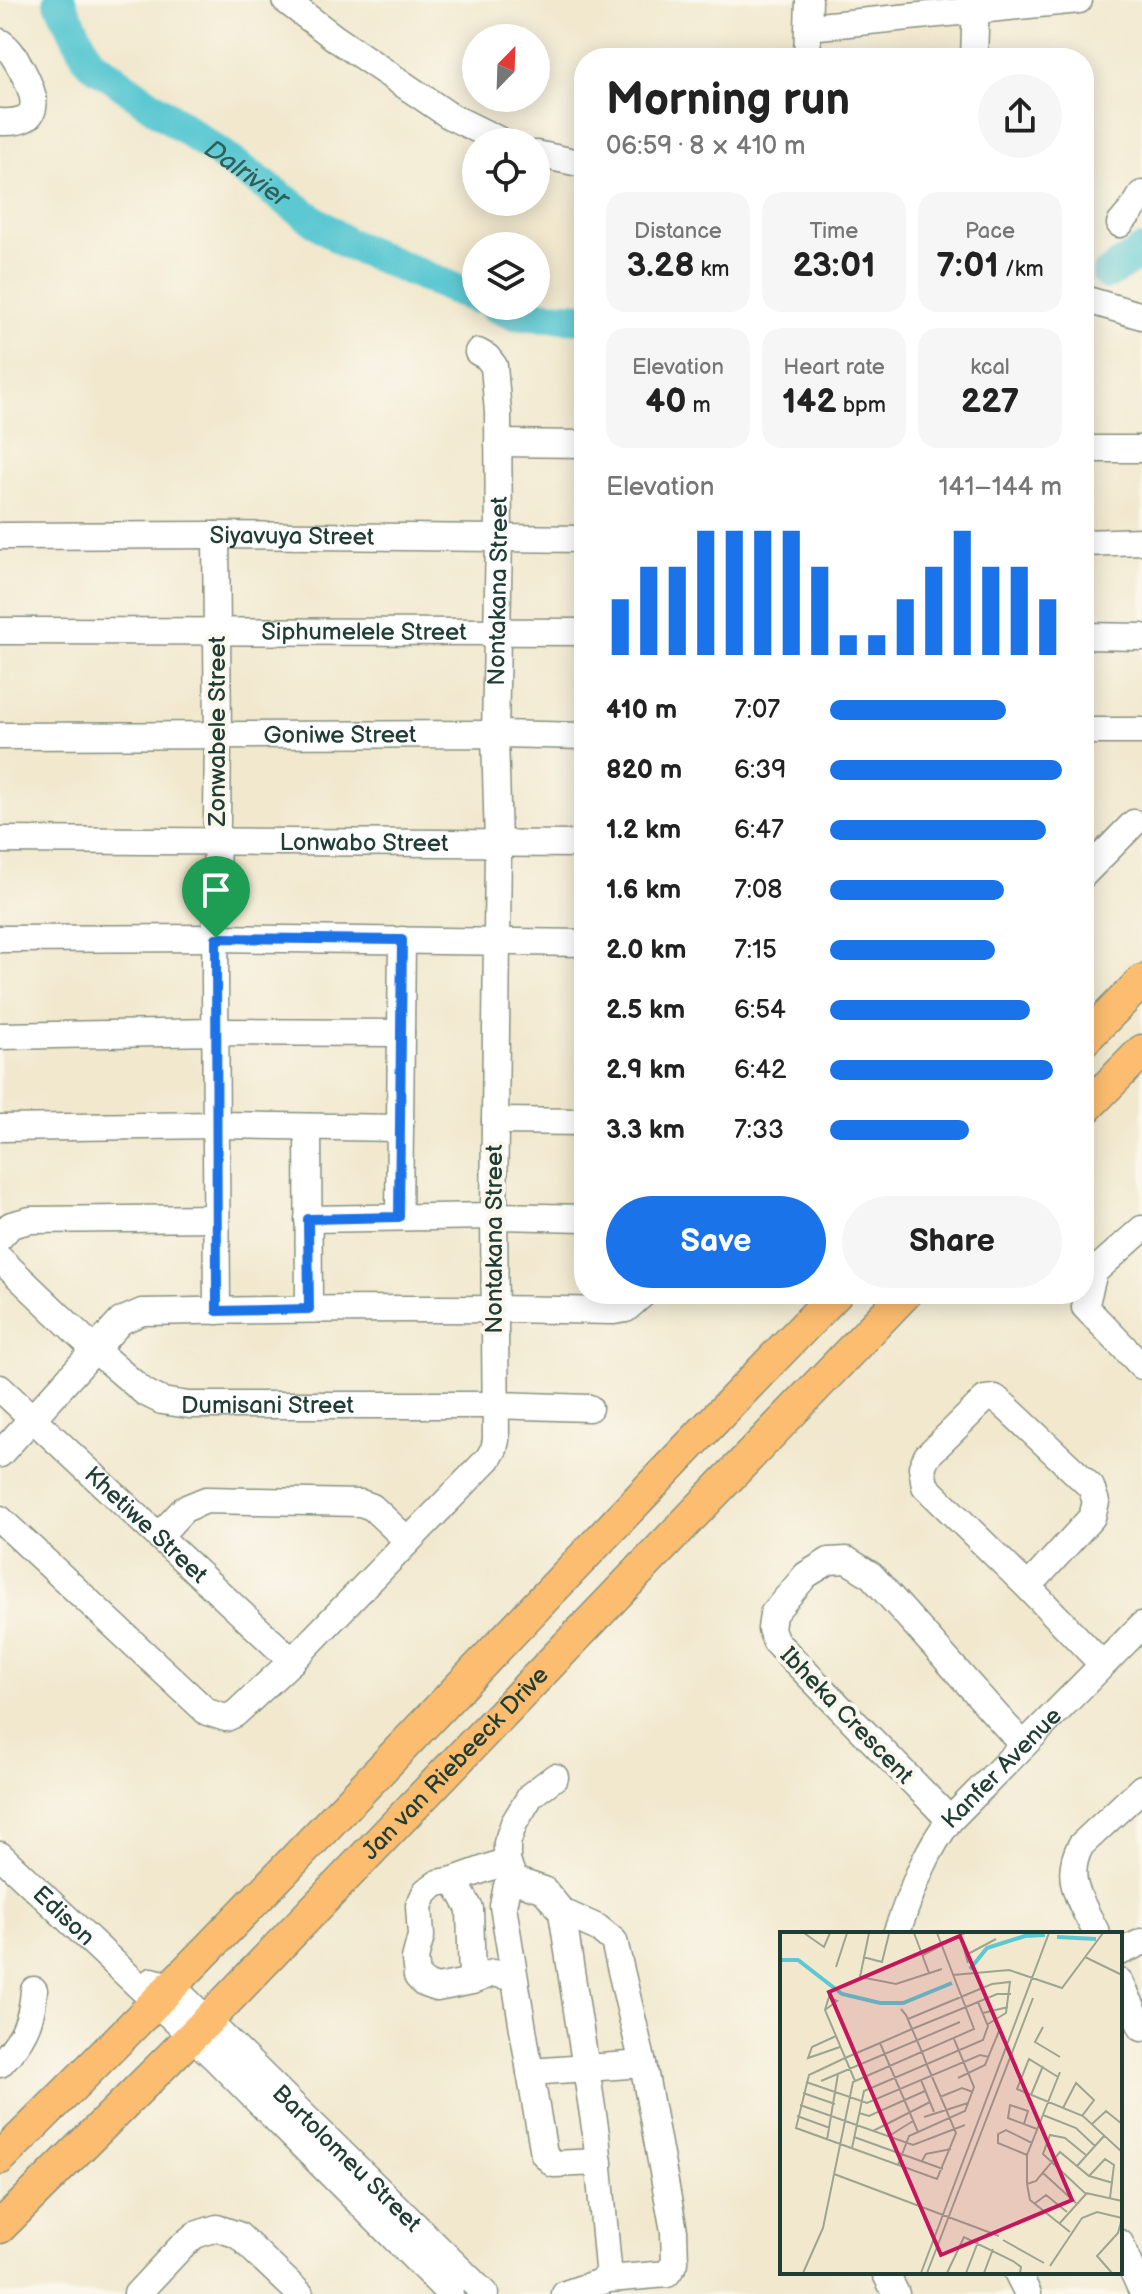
<!DOCTYPE html>
<meta charset="utf-8">
<style>
body{margin:0;font-family:"Balsamiq Sans",sans-serif;background:#f6f6f6;color:#222;height:100vh;display:flex;flex-direction:column;font-size:30px;white-space:nowrap}
*{box-sizing:border-box;margin:0}
p{font-size:26px;color:#767676}
.icon{flex:none;width:44px;height:44px;fill:none;stroke:currentColor;stroke-width:2;stroke-linecap:round;stroke-linejoin:round}
.map{position:relative;flex:1;overflow:hidden}
.drawer{position:absolute;left:574px;top:48px;width:520px;height:1256px;display:flex;flex-direction:column;background:#fff;border-radius:32px;box-shadow:0 4px 20px #0003}
.drawer>*{flex:none}
.needle{width:52px;rotate:23deg}
.buttons{position:absolute;left:462px;top:24px;display:grid;gap:16px}
.buttons a{display:grid;place-items:center;width:88px;height:88px;border-radius:50%;background:#fff;box-shadow:0 4px 20px #0003;font-size:40px}
.pin{position:absolute;display:grid;place-items:center;width:68px;height:68px;color:#fff;margin:-82px -34px;border-radius:50% 50% 50% 0;rotate:-45deg;box-shadow:0 0 8px #0007}
.pin .icon{rotate:45deg}
.round{display:grid;place-items:center;flex:none;width:84px;height:84px;border-radius:42px;background:#f6f6f6}
.summary{display:flex;align-items:center;justify-content:space-between;height:136px;padding:0 32px}
h1{font-size:44px;font-weight:700;line-height:60px}
.stats{display:grid;grid-template-columns:repeat(3,1fr);gap:12px;height:136px;padding:8px 32px}
.stats div{display:grid;align-content:center;border-radius:20px;background:#f6f6f6;text-align:center}
.stats b{font-size:34px;font-weight:700}
.stats small{font-size:22px;font-weight:400}
.stats p{font-size:22px}
.chart{height:224px;padding:16px 32px}
.chart p{display:flex;justify-content:space-between}
.chart svg{width:100%;height:144px;margin-top:8px;stroke:#1a73e8;stroke-width:6}
.cta{display:flex;gap:16px;margin-top:auto;padding:16px 32px}
.cta a{flex:1;height:92px;border-radius:48px;background:#1a73e8;color:#fff;font-size:32px;font-weight:700;line-height:92px;text-align:center}
.cta a+a{background:#f6f6f6;color:#222}
ul{padding:0 32px;list-style:none;font-size:26px}
li{display:grid;grid-template-columns:128px 96px 1fr;align-items:center;height:60px}
li i{height:20px;border-radius:10px;background:#1a73e8}
.map>svg:first-child{display:block}
.lines{fill:none;stroke-linecap:round;stroke-linejoin:round}
.river{stroke:#5bc8d2;stroke-width:32}
.minor-casing{stroke:#889281;stroke-width:29}
.major-casing{stroke:#889281;stroke-width:35}
.minor{stroke:#fff;stroke-width:26}
.major{stroke:#fcbd6f;stroke-width:32}
.route-casing{stroke:#fff;stroke-width:16}
.route{stroke:#1a73e8;stroke-width:10}
.labels{text-anchor:middle;stroke-width:8;stroke-linejoin:round;paint-order:stroke}
.street-label{font-size:24px;fill:#1f3d34;stroke:#fbf7ec}
.water-label{font-size:26px;font-style:italic;fill:#2e605c;stroke:#fbf7ec}
.inset-river{fill:none;stroke:#5bc8d2;stroke-width:4}
.inset-road{fill:none;stroke:#9da490;stroke-width:2}
.view{fill:#c2185b;fill-opacity:0.15;stroke:#c2185b;stroke-width:4}
.inset-edge{fill:none;stroke:#1f3d34;stroke-width:4}
</style>
<div class="map">
<svg width="1142" height="2294" viewBox="0 0 1142 2294">
<rect width="100%" height="100%" fill="#fbf7ec"/>
<filter id="ink" filterUnits="userSpaceOnUse"><feTurbulence type="fractalNoise" baseFrequency=".0125" numOctaves="2"/><feDisplacementMap in="SourceGraphic" scale="16" xChannelSelector="R" yChannelSelector="G"/><feConvolveMatrix kernelMatrix="1 2 1 2 8 2 1 2 1" color-interpolation-filters="sRGB"/></filter>
<filter id="wash" filterUnits="userSpaceOnUse"><feTurbulence type="fractalNoise" baseFrequency=".006" numOctaves="4" result="noise"/><feDisplacementMap in="SourceGraphic" scale="32" xChannelSelector="R" yChannelSelector="G"/><feGaussianBlur stdDeviation="1.8" result="paint"/><feColorMatrix in="noise" values="0 0 0 0 0 0 0 0 0 0 0 0 0 0 0 0 0 1.4 0 .05"/><feComposite in="paint" operator="in"/></filter>
<g filter="url(#wash)">
<rect width="100%" height="100%" fill="#f1e8ce"/>
<g class="lines">
<!-- river -->
<g class="river">
<path id="s1" d="M 59,0 L 89,61 L 346,243 L 476,298"/>
<path d="M 1108,274 L 1142,251"/>
<path d="M 494,306 L 513,314 L 584,318"/>
</g>
</g>
</g>
<g filter="url(#ink)">
<g class="lines">
<!-- minor casing -->
<g class="minor-casing">
<g id="minor">
<path d="M 285,0 L 335,38 L 450,116 L 503,142"/>
<path d="M 809,27 L 1079,0"/>
<path d="M 0,42 C 12,50 16,60 23,72 C 38,101 42,124 0,122"/>
<path d="M 807,58 L 809,0"/>
<path d="M 974,58 L 976,0"/>
<path d="M 536,154 L 584,164"/>
<path d="M 1120,224 L 1135,206 L 1142,194"/>
<path d="M 1084,299 L 1142,316"/>
<path d="M 498,443 L 584,444"/>
<path d="M 1084,449 L 1142,449"/>
<path d="M 216,535 L 218,736 L 215,978 L 217,1311"/>
<path id="s2" d="M 0,536 L 216,535 L 584,539"/>
<path d="M 1084,543 L 1142,541"/>
<path id="s3" d="M 0,631 L 584,632"/>
<path d="M 1084,636 L 1142,637"/>
<path d="M 1084,731 L 1142,731"/>
<path id="s4" d="M 0,736 L 495,734 L 584,736"/>
<path id="s5" d="M 0,840 L 584,844"/>
<path d="M 1084,874 L 1134,823"/>
<path d="M 0,939 L 216,938 L 584,943"/>
<path d="M 0,1036 L 216,1032 L 401,1033"/>
<path d="M 495,1121 L 584,1122"/>
<path d="M 308,1127 L 309,1309"/>
<path d="M 0,1128 L 217,1125 L 399,1128"/>
<path d="M 399,1217 L 402,940"/>
<path d="M 308,1219 L 494,1216 L 584,1218"/>
<path d="M 1142,1229 L 1094,1272 L 1085,1307 L 1142,1366"/>
<path d="M 0,1237 L 11,1225 L 30,1220 L 216,1218"/>
<path id="s6" d="M 0,1259 L 95,1350 L 144,1392 L 162,1401 L 189,1405 L 495,1405 L 589,1408"/>
<path id="s7" d="M 0,1388 L 292,1661"/>
<path d="M 0,1454 L 121,1321 L 142,1312 C 299,1309 456,1307 614,1311 L 626,1309 L 643,1294"/>
<path id="s8" d="M 0,1519 L 207,1712 L 226,1718 L 235,1714 L 292,1661 L 488,1459 L 494,1449 L 496,1440 L 494,1216 L 498,844 L 495,734 L 499,539 L 498,413 L 494,366 L 487,357 L 478,352"/>
<path d="M 159,1536 L 184,1509 L 206,1500 L 361,1503 L 372,1507 L 407,1540"/>
<path d="M 1028,1587 L 1092,1517 L 1096,1502 L 1091,1487 L 1005,1406 L 995,1398 L 985,1399 L 927,1456 L 922,1467 L 925,1486 L 1028,1587 L 1102,1664"/>
<path d="M 950,1820 L 776,1642 L 771,1629 L 773,1614 L 806,1575 L 829,1561 L 847,1560 L 871,1575 L 1023,1745"/>
<path id="s9" d="M 0,1855 L 216,2059 L 450,2294"/>
<path d="M 454,1880 L 507,1861"/>
<path d="M 514,1880 L 507,1861 L 507,1843 L 514,1823 L 531,1795 L 555,1777"/>
<path d="M 562,1912 L 544,1890 L 514,1880 L 507,1886 L 503,1906 L 530,2072 L 643,2064"/>
<path id="s10" d="M 896,1934 C 911,1894 923,1854 950,1820 L 1142,1625"/>
<path d="M 1097,1934 C 1082,1903 1062,1879 1081,1845 L 1142,1788"/>
<path d="M 1120,1952 L 1142,1942"/>
<path id="s11" d="M 152,1981 L 172,1986 L 485,2294"/>
<path d="M 472,1981 L 470,1909 L 454,1880 L 438,1883 L 426,1891 L 419,1906 L 421,1936 L 415,1959 L 417,1976 L 423,1983 L 437,1988 L 472,1981 L 493,1973 L 514,1978"/>
<path d="M 1120,1982 L 1142,2028"/>
<path d="M 0,2064 C 22,2040 32,2023 34,1990"/>
<path d="M 530,2072 L 544,2154 L 554,2164 L 599,2162"/>
<path d="M 1120,2243 L 1142,2291"/>
<path d="M 885,2272 L 896,2294"/>
<path d="M 1017,2272 L 1028,2294"/>
<path d="M 137,2294 L 181,2247 L 195,2235 L 217,2228 L 238,2235 L 300,2294"/>
<path d="M 565,2294 L 609,2279 L 667,2274 L 675,2263 L 674,2231 L 643,2064 L 614,1941 L 598,1928 L 562,1912 L 596,2134 L 609,2279"/>
</g>
</g>
<!-- major casing -->
<g class="major-casing">
<g id="major">
<path d="M 1084,1040 L 1142,981"/>
<path d="M 1084,1110 L 1142,1051"/>
<path d="M 0,2158 C 286,1877 556,1581 836,1294"/>
<path id="s12" d="M 0,2227 L 208,2020 L 905,1294"/>
</g>
</g>
<!-- minor -->
<use href="#minor" class="minor"/>
<!-- major -->
<use href="#major" class="major"/>
</g>
</g>
<g class="lines" filter="url(#ink)">
<!-- route casing -->
<g class="route-casing">
<path id="route" d="M 216,938 L 402,940 L 399,1217 L 308,1219 L 309,1309 L 217,1311 Z"/>
</g>
<!-- route -->
<use href="#route" class="route"/>
</g>
<g class="labels">
<!-- street labels -->
<g class="street-label">
<text dy="8" stroke="none"><textPath href="#s2" startOffset="292">Siyavuya Street</textPath></text>
<text dy="8" stroke="none"><textPath href="#s8" startOffset="1542">Nontakana Street</textPath></text>
<text dy="8" stroke="none"><textPath href="#s3" startOffset="364">Siphumelele Street</textPath></text>
<text transform="translate(217 731) rotate(-90)" y="8">Zonwabele Street</text>
<text dy="8" stroke="none"><textPath href="#s4" startOffset="340">Goniwe Street</textPath></text>
<text dy="8" stroke="none"><textPath href="#s5" startOffset="364">Lonwabo Street</textPath></text>
<text transform="translate(494 1239) rotate(-90)" y="8">Nontakana Street</text>
<text dy="8" stroke="none"><textPath href="#s6" startOffset="322">Dumisani Street</textPath></text>
<text dy="8" stroke="none"><textPath href="#s7" startOffset="200">Khetiwe Street</textPath></text>
<text transform="translate(847 1715) rotate(46)" y="8">Ibheka Crescent</text>
<text dy="8" stroke="none"><textPath href="#s12" startOffset="650">Jan van Riebeeck Drive</textPath></text>
<text dy="8" stroke="none"><textPath href="#s10" startOffset="200">Kanfer Avenue</textPath></text>
<text dy="8" stroke="none"><textPath href="#s9" startOffset="88">Edison</textPath></text>
<text dy="8" stroke="none"><textPath href="#s11" startOffset="266">Bartolomeu Street</textPath></text>
</g>
<!-- water labels -->
<g class="water-label">
<text dy="9" stroke="none"><textPath href="#s1" startOffset="262">Dalrivier</textPath></text>
</g>
</g>
<!-- overview -->
<g transform="translate(780 1932)">
<rect width="342" height="342" fill="#f1e8ce"/>
<path class="inset-river" d="M 277,5 L 316,7M 0,28 L 18,28 L 62,62 L 100,71 L 123,71 L 172,51M 190,37 L 207,16 L 245,4 L 265,3"/>
<path class="inset-road" d="M 24,1 L 44,15 L 50,1M 89,1 L 80,45 L 116,52 L 162,37M 134,1 L 149,41M 180,2 L 188,31M 188,22 L 216,7M 143,23 L 185,1M 83,25 L 102,30 L 109,2M 305,25 L 342,43M 56,35 L 67,1M 173,43 L 229,38 L 282,56 L 323,1M 121,77 L 126,83 L 132,97 L 142,120 L 147,133 L 165,175 L 176,201 L 157,247 L 16,196 L 29,143 L 65,126 L 100,111 L 132,97 L 164,84 L 186,75 L 217,62 L 231,62M 45,78 L 57,69 L 49,65 L 45,78 L 75,149M 203,81 L 228,75M 128,87 L 212,52 L 230,50 L 226,81 L 208,92M 263,95 L 255,110 L 280,125M 56,104 L 32,115 L 28,126 L 60,115M 100,111 L 138,200M 280,140 L 247,223 L 247,252 L 250,268 L 290,300M 278,145 L 249,127 L 237,157 L 303,184 L 342,220M 178,146 L 205,133 L 219,99M 141,148 L 154,180M 41,149 L 180,90M 26,150 L 87,171 L 200,123 L 209,125M 23,161 L 55,172M 251,163 L 263,134M 160,165 L 182,156 L 193,160M 20,173 L 133,213 L 185,193M 283,176 L 296,151 L 314,168 L 302,184M 79,181 L 89,184 L 145,159M 263,183 L 296,196 L 315,214M 17,184 L 50,196M 144,185 L 188,171M 244,192 L 248,179 L 230,173 L 228,186 L 257,197M 312,192 L 326,179 L 342,192M 93,199 L 150,170M 109,204 L 133,189M 74,205 L 163,237M 47,208 L 58,142M 72,216 L 84,159 L 203,108 L 208,94 L 198,70M 247,223 L 218,211 L 218,202 L 226,198 L 252,211M 142,229 L 146,222 L 171,217M 118,233 L 129,204 L 185,179 L 194,155 L 174,107M 297,234 L 324,204M 263,241 L 296,271M 54,242 L 219,304M 309,244 L 325,227 L 334,233 L 330,266M 247,252 L 256,249 L 280,220 L 309,244 L 333,251M 306,261 L 342,269M 254,272 L 266,263 L 287,280M 279,292 L 306,262 L 263,222 L 270,203 L 285,206 L 307,224M 223,308 L 264,331M 270,334 L 302,286 L 317,280 L 342,286M 23,341 L 43,296 L 73,150 L 194,97 L 157,1M 141,341 L 269,1M 147,341 L 253,66M 167,341 L 184,305 L 233,329 L 241,335 L 240,341M 186,341 L 198,310M 204,341 L 213,317M 332,341 L 317,324 L 338,301 L 342,286"/>
<path class="view" d="M 180,4 L 292,268 L 161,323 L 49,60 Z"/>
<rect width="342" height="342" class="inset-edge"/>
</g>
</svg>
<div class="buttons">
<a><svg class="needle" viewBox="-14 -14 28 28"><path d="M0-13l5 13h-10z" fill="#e53935"/><path d="M0 13l5-13h-10z" fill="#767676"/></svg></a>
<a><svg class="icon" aria-label="locate" viewBox="0 0 24 24"><circle cx="12" cy="12" r="6"/><path d="M12 2v4M12 18v4M2 12h4M18 12h4"/></svg></a>
<a><svg class="icon" aria-label="layers" viewBox="0 0 24 24"><path d="M12 4l9 5-9 5-9-5zM3 14l9 5 9-5"/></svg></a>
</div>
<div class="pin" style="left:216px;top:938px;background:#1e9e55"><svg class="icon" aria-label="arrive" viewBox="0 0 24 24"><path d="M6 21V4h12l-3 4 3 4H6"/></svg></div>
<section class="drawer">
<div class="summary"><div><h1>Morning run</h1><p>06:59 · 8 × 410 m</p></div><a class="round"><svg class="icon" aria-label="share" viewBox="0 0 24 24"><path d="M12 15V3M7 8l5-5 5 5M5 13v7h14v-7"/></svg></a></div>
<div class="stats">
<div><p>Distance</p><b>3.28<small> km</small></b></div>
<div><p>Time</p><b>23:01</b></div>
<div><p>Pace</p><b>7:01<small> /km</small></b></div>
</div>
<div class="stats">
<div><p>Elevation</p><b>40<small> m</small></b></div>
<div><p>Heart rate</p><b>142<small> bpm</small></b></div>
<div><p>kcal</p><b>227</b></div>
</div>
<div class="chart"><p><span>Elevation</span>141–144 m</p>
<svg viewBox="0 0 160 44" preserveAspectRatio="none"><path d="M5 44V27M15 44V17M25 44V17M35 44V6M45 44V6M55 44V6M65 44V6M75 44V17M85 44V38M95 44V38M105 44V27M115 44V17M125 44V6M135 44V17M145 44V17M155 44V27"/></svg>
</div>
<ul>
<li><b>410 m</b>7:07<i style="width:76%"></i></li>
<li><b>820 m</b>6:39<i style="width:100%"></i></li>
<li><b>1.2 km</b>6:47<i style="width:93%"></i></li>
<li><b>1.6 km</b>7:08<i style="width:75%"></i></li>
<li><b>2.0 km</b>7:15<i style="width:71%"></i></li>
<li><b>2.5 km</b>6:54<i style="width:86%"></i></li>
<li><b>2.9 km</b>6:42<i style="width:96%"></i></li>
<li><b>3.3 km</b>7:33<i style="width:60%"></i></li>
</ul>
<div class="cta"><a>Save</a><a>Share</a></div>
</section>
</div>
